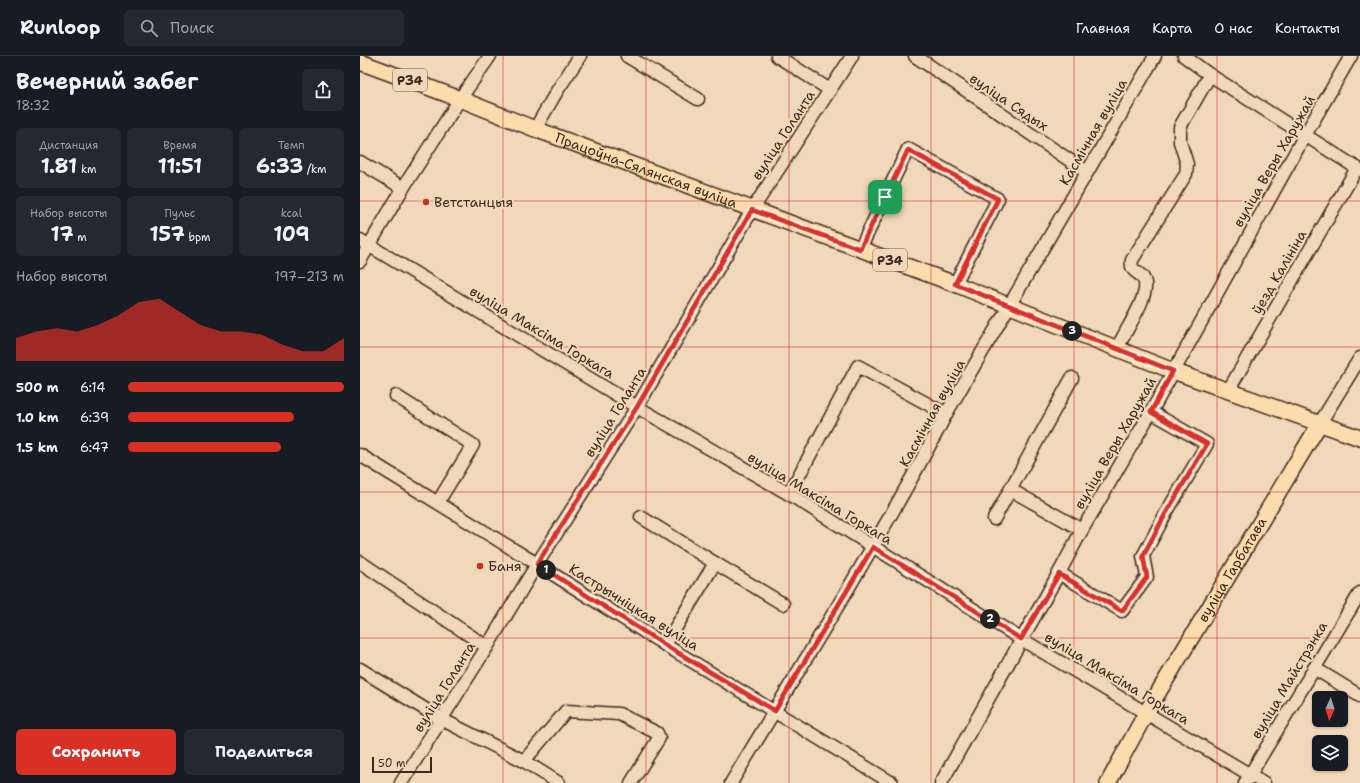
<!DOCTYPE html>
<html lang="ru">
<meta charset="utf-8">
<style>
body{margin:0;font-family:"Shantell Sans",sans-serif;background:#242831;color:#f1f3f6;height:100vh;display:flex;flex-direction:column;font-size:15px;white-space:nowrap}
*{box-sizing:border-box;margin:0}
p{font-size:13px;color:#9ea1a6}
.icon{flex:none;width:22px;height:22px;fill:none;stroke:currentColor;stroke-width:2;stroke-linecap:round;stroke-linejoin:round}
.map{position:relative;flex:1;overflow:hidden}
.side{display:flex;flex-direction:column;background:#171b24;width:360px}
.side>*{flex:none}
.needle{width:26px;rotate:184deg}
.buttons{position:absolute;left:952px;top:635px;display:grid;gap:8px}
.buttons a{display:grid;place-items:center;width:36px;height:36px;border-radius:6px;background:#171b24;box-shadow:0 1px 3px #0004;font-size:20px}
.scale{position:absolute;left:12px;bottom:10px;width:60px;box-sizing:border-box;padding-left:4px;border:2px solid #3b2a1e;border-top:0;font-size:11px;line-height:14px;white-space:nowrap;color:#3b2a1e;-webkit-text-stroke:3px #f2d8ba;paint-order:stroke}
.pin{position:absolute;display:grid;place-items:center;width:34px;height:34px;color:#fff;margin:-17px;border-radius:8px;box-shadow:0 2px 6px #0006}
.km{position:absolute;width:20px;height:20px;margin:-10px;border-radius:50%;background:#222;color:#fff;font-size:11px;line-height:20px;text-align:center}
.round{display:grid;place-items:center;flex:none;width:42px;height:42px;border-radius:6px;background:#242831}
.head{display:flex;align-items:center;justify-content:space-between;height:68px;padding:0 16px}
h1{font-size:22px;font-weight:700;line-height:30px}
.figures{display:grid;grid-template-columns:repeat(3,1fr);gap:6px;height:68px;padding:4px 16px}
.figures div{display:grid;align-content:center;border-radius:6px;background:#242831;text-align:center}
.figures b{font-size:20px;font-weight:700}
.figures small{font-size:11px;font-weight:400}
.figures p{font-size:11px}
.chart{height:112px;padding:8px 16px}
.chart p{display:flex;justify-content:space-between}
.chart svg{width:100%;height:72px;margin-top:4px;fill:#d93025;opacity:.7}
.button{display:flex;gap:8px;margin-top:auto;padding:8px 16px}
.button a{flex:1;height:46px;border-radius:6px;background:#d93025;color:#fff;font-size:16px;font-weight:700;line-height:46px;text-align:center}
.button a+a{background:#242831;color:#f1f3f6}
ul{padding:0 16px;list-style:none;font-size:13px}
li{display:grid;grid-template-columns:64px 48px 1fr;align-items:center;height:30px}
li i{height:10px;border-radius:5px;background:#d93025}
header{display:flex;align-items:center;gap:24px;box-sizing:border-box;height:56px;padding:0 20px;background:#171b24;border-bottom:1px solid #363941}
header strong{font-size:19px}
nav{display:flex;gap:22px;margin-inline-start:auto;font-size:14px}
.search{width:280px;height:36px;background:#242831;display:flex;align-items:center;gap:10px;box-sizing:border-box;padding:0 14px;border-radius:6px;color:#9ea1a6;font-size:15px}
main{display:flex;flex:1;min-height:0}
.map>svg:first-child{display:block}
.lines{fill:none;stroke-linecap:round;stroke-linejoin:round}
.minor-casing{stroke:#3b2a1e;stroke-width:15}
.major-casing{stroke:#3b2a1e;stroke-width:18}
.minor{stroke:#f2d8ba;stroke-width:12}
.major{stroke:#fcdcac;stroke-width:15}
.route-casing{stroke:#fff;stroke-width:8}
.route{stroke:#d93025;stroke-width:5}
.grid{fill:none;stroke:#c8321e;stroke-width:1;stroke-opacity:0.55}
.poi-dot{fill:#c8321e;stroke:#f2d8ba;stroke-width:1.5}
.labels{text-anchor:middle;stroke-width:4;stroke-linejoin:round;paint-order:stroke}
.shield{fill:#f2d8ba;stroke:#725e4d;stroke-width:1}
.shield-label{font-size:13px;font-weight:bold;fill:#3b2a1e}
.street-label{font-size:14px;fill:#3b2a1e;stroke:#f2d8ba}
.poi-label{font-size:14px;fill:#3b2a1e;stroke:#f2d8ba;text-anchor:start}
</style>
<header>
<strong>Runloop</strong>
<div class="search"><svg class="icon" aria-label="search" viewBox="0 0 24 24"><circle cx="10" cy="10" r="6"/><path d="M15 15l6 6"/></svg>Поиск</div>
<nav><a>Главная</a><a>Карта</a><a>О нас</a><a>Контакты</a></nav>
</header>
<main>
<section class="side">
<div class="head"><div><h1>Вечерний забег</h1><p>18:32</p></div><a class="round"><svg class="icon" aria-label="share" viewBox="0 0 24 24"><path d="M12 15V3M7 8l5-5 5 5M5 13v7h14v-7"/></svg></a></div>
<div class="figures">
<div><p>Дистанция</p><b>1.81<small> km</small></b></div>
<div><p>Время</p><b>11:51</b></div>
<div><p>Темп</p><b>6:33<small> /km</small></b></div>
</div>
<div class="figures">
<div><p>Набор высоты</p><b>17<small> m</small></b></div>
<div><p>Пульс</p><b>157<small> bpm</small></b></div>
<div><p>kcal</p><b>109</b></div>
</div>
<div class="chart"><p><span>Набор высоты</span>197–213 m</p>
<svg viewBox="0 0 160 44" preserveAspectRatio="none"><path d="M0 44V30L10 26L20 24L30 26L40 22L50 16L60 8L70 6L80 14L90 22L100 26L110 26L120 28L130 34L140 38L150 38L160 30V44z"/></svg>
</div>
<ul>
<li><b>500 m</b>6:14<i style="width:100%"></i></li>
<li><b>1.0 km</b>6:39<i style="width:77%"></i></li>
<li><b>1.5 km</b>6:47<i style="width:71%"></i></li>
</ul>
<div class="button"><a>Сохранить</a><a>Поделиться</a></div>
</section>
<div class="map">
<svg width="1000" height="727" viewBox="0 0 1000 727">
<rect width="100%" height="100%" fill="#f2d8ba"/>
<filter id="ink" filterUnits="userSpaceOnUse"><feTurbulence type="fractalNoise" baseFrequency=".025" numOctaves="2"/><feDisplacementMap in="SourceGraphic" scale="8" xChannelSelector="R" yChannelSelector="G"/><feConvolveMatrix kernelMatrix="1 2 1 2 8 2 1 2 1" color-interpolation-filters="sRGB"/></filter>
<g filter="url(#ink)">
<g class="lines">
<!-- minor casing -->
<g class="minor-casing">
<g id="minor">
<path d="M 267,0 L 338,43"/>
<path d="M 417,0 L 470,34"/>
<path d="M 555,0 L 727,116"/>
<path d="M 824,0 L 850,19 L 1000,114"/>
<path d="M 175,73 L 197,35 L 220,0"/>
<path d="M 0,106 L 43,132"/>
<path d="M 0,184 L 277,351 L 429,438 L 661,583 L 904,727"/>
<path d="M 500,193 L 548,93 L 638,143 L 595,228"/>
<path d="M 0,205 L 43,132 L 100,43 L 130,0"/>
<path d="M 757,293 C 764,276 788,243 785,227 C 783,214 769,219 772,204 L 826,118 L 827,108 L 820,86 L 820,71 L 850,19"/>
<path d="M 868,335 L 997,112"/>
<path d="M 36,340 L 113,389 L 78,446"/>
<path d="M 960,367 L 1000,302"/>
<path d="M 0,399 L 177,508 L 305,589 L 532,727"/>
<path d="M 651,434 L 722,474"/>
<path d="M 429,438 L 498,310 L 586,358"/>
<path d="M 281,461 L 355,507 L 423,548"/>
<path d="M 634,463 L 712,322"/>
<path d="M 0,506 L 127,591"/>
<path d="M 699,517 L 762,555 L 787,521 L 783,500 L 806,457 L 847,388 L 791,356"/>
<path d="M 305,589 L 355,507"/>
<path d="M 954,612 L 1000,640"/>
<path d="M 0,613 L 81,663 L 164,705 L 199,727"/>
<path d="M 164,705 L 206,655 L 259,658 L 297,677 L 299,682 L 271,727"/>
<path d="M 41,727 L 127,591 L 177,508 L 277,351 L 392,154 L 492,0"/>
<path d="M 371,727 C 409,664 447,601 485,538 C 520,478 555,419 586,358 L 795,0"/>
<path d="M 581,727 L 699,517 L 722,474 L 791,356 L 945,79 L 991,0"/>
<path d="M 885,727 L 1000,537"/>
</g>
</g>
<!-- major casing -->
<g class="major-casing">
<g id="major">
<path id="s1" d="M 0,6 L 100,43 L 175,73 L 595,228 L 813,315 L 1000,382"/>
<path id="s2" d="M 748,727 L 786,657 L 960,367"/>
</g>
</g>
<!-- minor -->
<use href="#minor" class="minor"/>
<!-- major -->
<use href="#major" class="major"/>
</g>
</g>
<g class="lines" filter="url(#ink)">
<!-- route casing -->
<g class="route-casing">
<path id="route" d="M 548,94 L 638,143 L 595,228 L 813,315 L 791,356 L 847,388 L 806,457 L 783,500 L 787,521 L 762,555 L 699,518 L 661,583 L 513,491 L 415,655 L 305,589 L 177,508 L 277,351 L 392,154 L 500,193 Z"/>
</g>
<!-- route -->
<use href="#route" class="route"/>
</g>
<!-- grid -->
<path class="grid" d="M 143,0 L 143,727M 286,0 L 286,727M 429,0 L 429,727M 571,0 L 571,727M 714,0 L 714,727M 857,0 L 857,727M 0,145 L 1000,145M 0,291 L 1000,291M 0,436 L 1000,436M 0,582 L 1000,582"/>
<!-- markers -->
<g class="poi-dot">
<circle cx="66" cy="146" r="4"/>
<circle cx="120" cy="510" r="4"/>
</g>
<g class="labels">
<!-- shield labels -->
<g class="shield">
<rect x="33" y="13" width="34" height="22" rx="3"/>
<rect x="513" y="193" width="34" height="22" rx="3"/>
</g>
<g class="shield-label">
<text x="50" y="29">Р34</text>
<text x="530" y="209">Р34</text>
</g>
<!-- street labels -->
<g class="street-label">
<text transform="translate(649 46) rotate(34)" y="5">вуліца Сядых</text>
<text transform="translate(733 76) rotate(-60)" y="5">Касмічная вуліца</text>
<text transform="translate(423 79) rotate(-57)" y="5">вуліца Голанта</text>
<text transform="translate(914 105) rotate(-60)" y="5">вуліца Веры Харужай</text>
<text dy="5" stroke="none"><textPath href="#s1" startOffset="306">Працоўна-Сялянская вуліца</textPath></text>
<text transform="translate(919 216) rotate(-60)" y="5">ўезд Калініна</text>
<text transform="translate(182 276) rotate(31)" y="5">вуліца Максіма Горкага</text>
<text transform="translate(255 356) rotate(-58)" y="5">вуліца Голанта</text>
<text transform="translate(572 357) rotate(-61)" y="5">Касмічная вуліца</text>
<text transform="translate(755 387) rotate(-60)" y="5">вуліца Веры Харужай</text>
<text transform="translate(460 442) rotate(31)" y="5">вуліца Максіма Горкага</text>
<text dy="5" stroke="none"><textPath href="#s2" startOffset="247">вуліца Гарбатава</textPath></text>
<text transform="translate(274 551) rotate(32)" y="5">Кастрычніцкая вуліца</text>
<text transform="translate(757 622) rotate(31)" y="5">вуліца Максіма Горкага</text>
<text transform="translate(929 624) rotate(-59)" y="5">вуліца Майстрэнка</text>
<text transform="translate(84 631) rotate(-58)" y="5">вуліца Голанта</text>
</g>
<!-- poi labels -->
<g class="poi-label">
<text x="74" y="151">Ветстанцыя</text>
<text x="128" y="515">Баня</text>
</g>
</g>
</svg>
<div class="buttons">
<a><svg class="needle" viewBox="-14 -14 28 28"><path d="M0-13l5 13h-10z" fill="#e53935"/><path d="M0 13l5-13h-10z" fill="#9ea1a6"/></svg></a>
<a><svg class="icon" aria-label="layers" viewBox="0 0 24 24"><path d="M12 4l9 5-9 5-9-5zM3 14l9 5 9-5"/></svg></a>
</div>
<div class="scale">50 m</div>
<div class="pin" style="left:525px;top:141px;background:#1e9e55"><svg class="icon" aria-label="arrive" viewBox="0 0 24 24"><path d="M6 21V4h12l-3 4 3 4H6"/></svg></div>
<b class="km" style="left:186px;top:514px">1</b>
<b class="km" style="left:630px;top:563px">2</b>
<b class="km" style="left:712px;top:275px">3</b>
</div>
</main>
